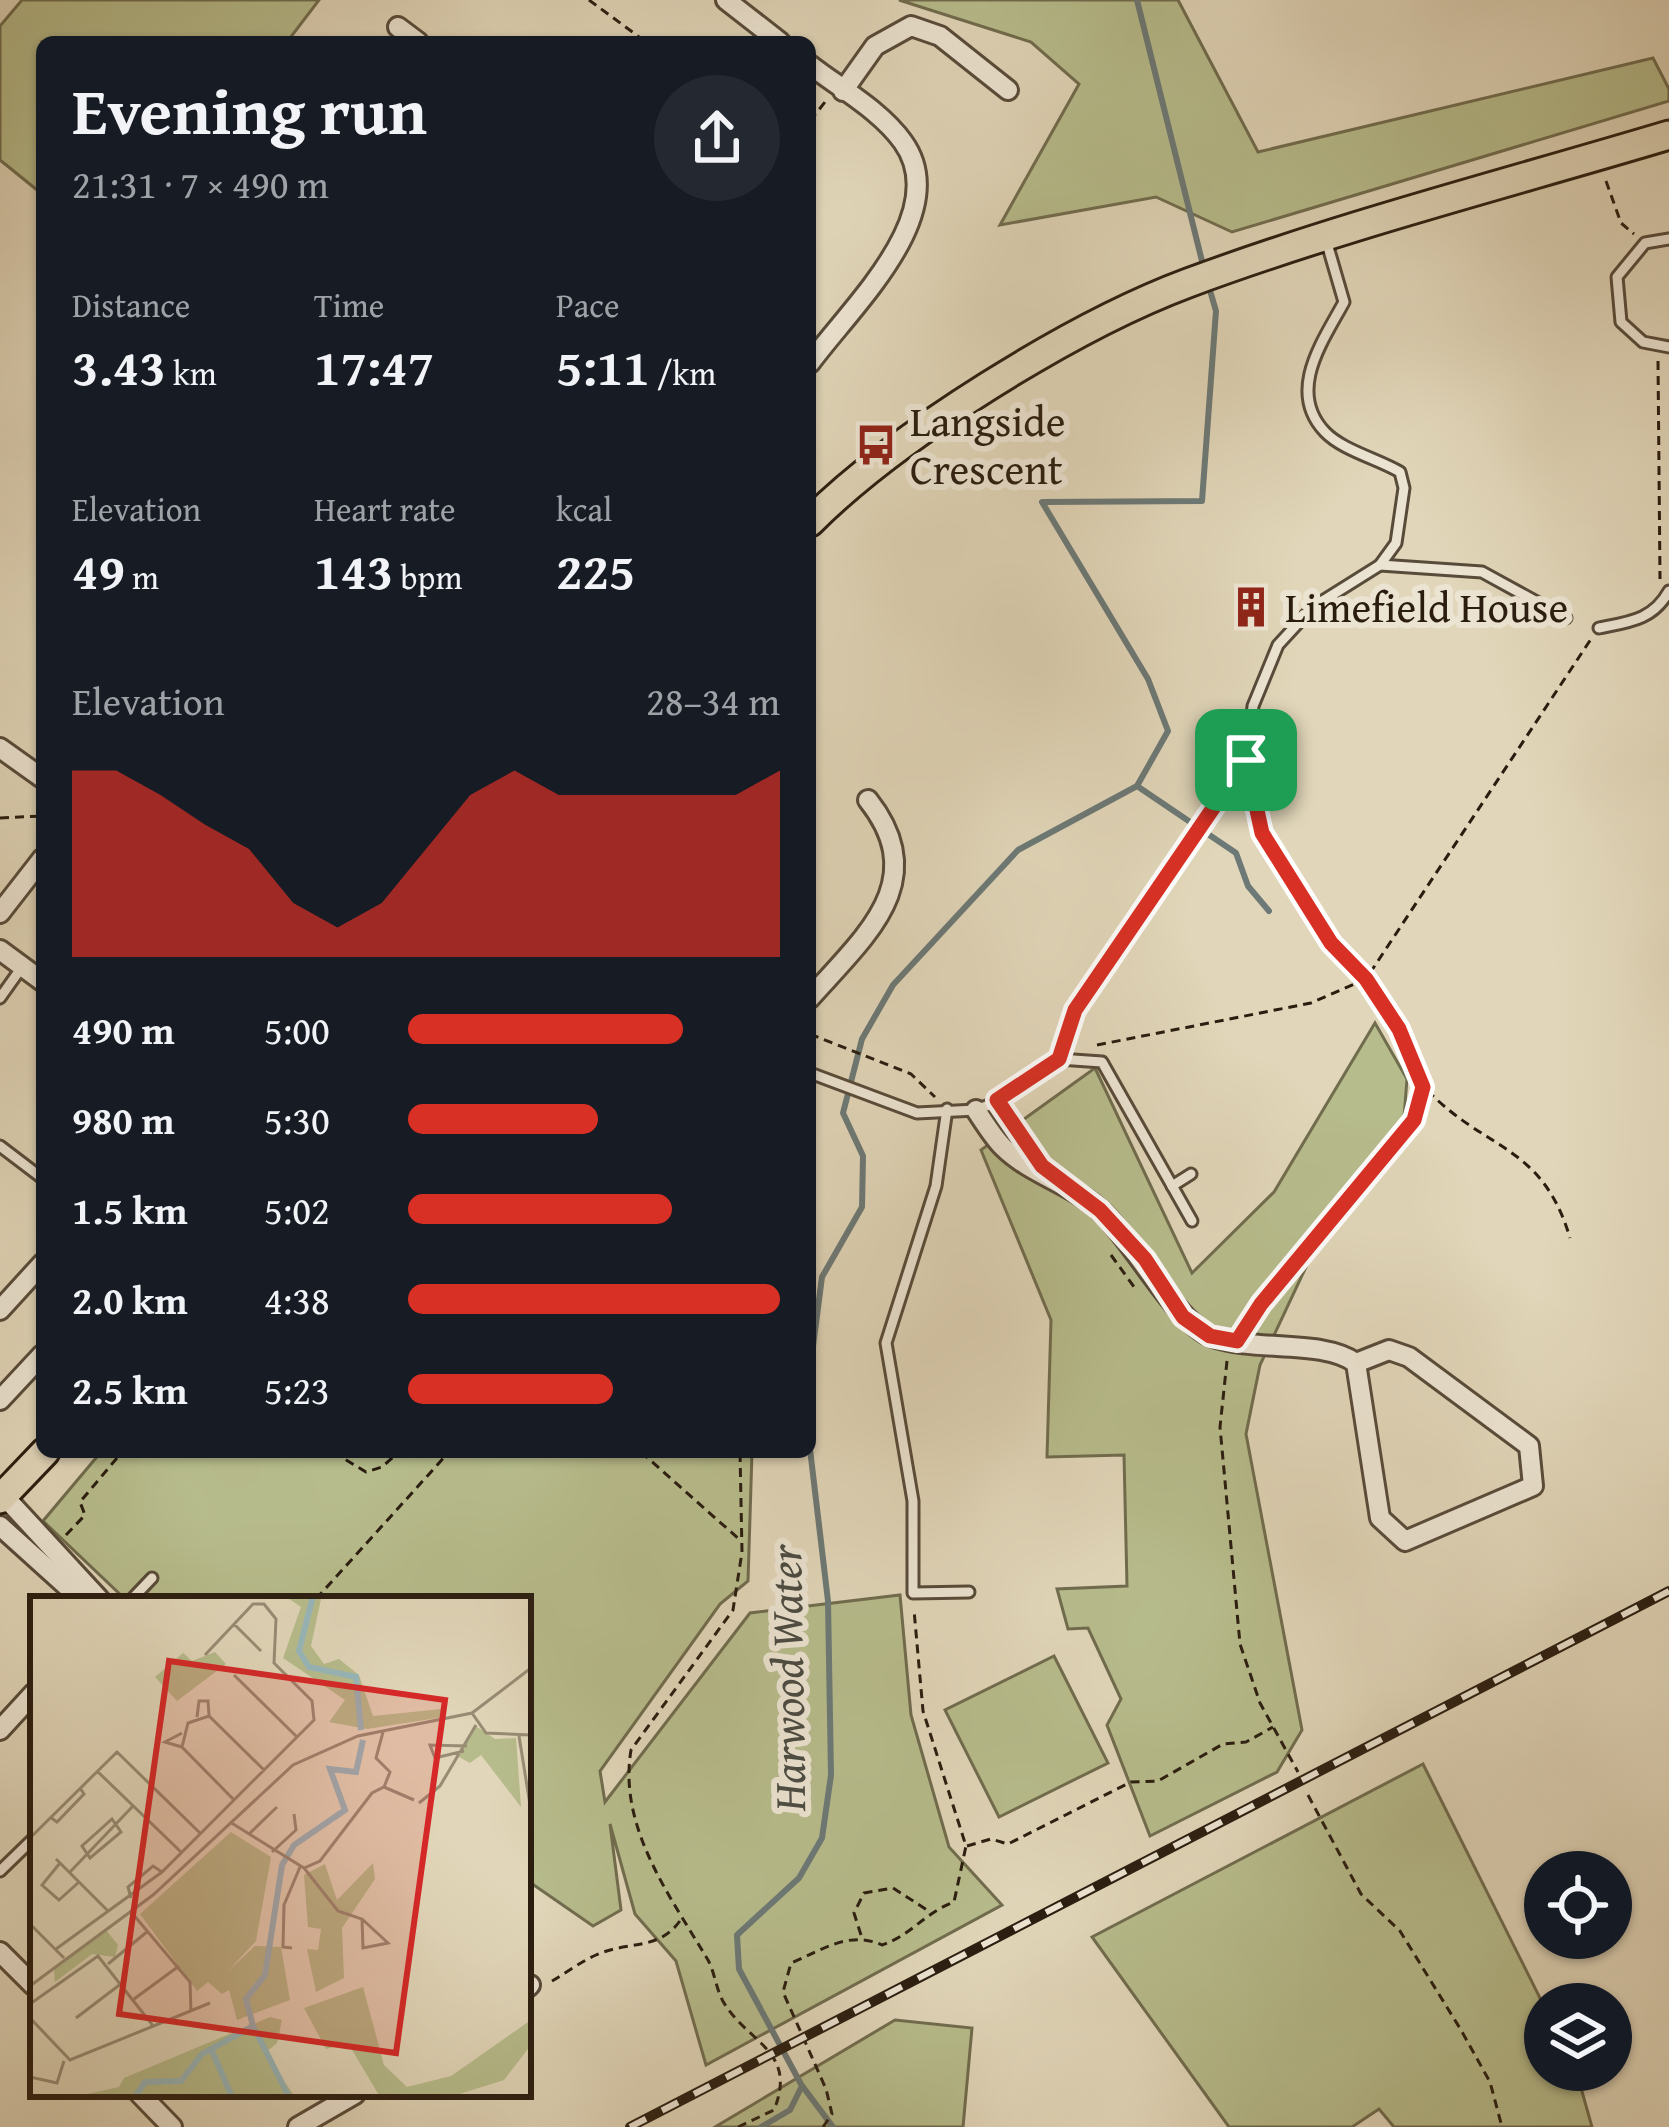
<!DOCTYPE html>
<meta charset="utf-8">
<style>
body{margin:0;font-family:"Gentium Book Plus",serif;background:#242831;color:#f1f3f6;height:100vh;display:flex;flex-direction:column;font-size:45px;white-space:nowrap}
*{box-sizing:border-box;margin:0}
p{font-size:39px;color:#9ea1a6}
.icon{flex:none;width:66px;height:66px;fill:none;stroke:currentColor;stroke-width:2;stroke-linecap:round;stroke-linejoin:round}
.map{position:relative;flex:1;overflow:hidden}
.sheet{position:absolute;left:36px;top:36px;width:780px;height:1422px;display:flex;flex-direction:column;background:#171b24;border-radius:18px;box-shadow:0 3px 9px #0004}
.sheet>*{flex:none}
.fabs{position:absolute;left:1524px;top:1851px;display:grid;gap:24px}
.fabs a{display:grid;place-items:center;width:108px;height:108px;border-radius:50%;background:#171b24;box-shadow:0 3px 9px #0004;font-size:60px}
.pin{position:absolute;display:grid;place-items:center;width:102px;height:102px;color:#fff;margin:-51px;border-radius:24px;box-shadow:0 6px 18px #0006}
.round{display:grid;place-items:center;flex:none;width:126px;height:126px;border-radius:63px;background:#242831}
.headline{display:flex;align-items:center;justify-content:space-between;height:204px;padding:0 36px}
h1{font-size:66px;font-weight:800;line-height:90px}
.stats{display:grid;grid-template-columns:repeat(3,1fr);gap:18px;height:204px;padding:12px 36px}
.stats div{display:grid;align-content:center}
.stats b{font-size:51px;font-weight:800}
.stats small{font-size:33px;font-weight:400}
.stats p{font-size:33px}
.chart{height:336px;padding:24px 36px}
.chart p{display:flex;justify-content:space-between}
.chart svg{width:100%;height:216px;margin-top:12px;fill:#d93025;opacity:.7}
ul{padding:0 36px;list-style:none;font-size:39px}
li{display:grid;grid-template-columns:192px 144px 1fr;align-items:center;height:90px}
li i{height:30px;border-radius:15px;background:#d93025}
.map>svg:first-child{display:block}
.green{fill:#b7bc8c;stroke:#706c4e;stroke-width:3}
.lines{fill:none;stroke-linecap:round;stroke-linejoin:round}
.stream{stroke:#6c7976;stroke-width:6}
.lane-casing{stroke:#584b3a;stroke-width:15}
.street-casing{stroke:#584b3a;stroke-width:24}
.primary-casing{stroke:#2a1d10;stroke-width:33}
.path{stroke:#2a1d10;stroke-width:3;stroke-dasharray:9 6;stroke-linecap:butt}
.lane{stroke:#ece4d2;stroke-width:9}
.street{stroke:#ece4d2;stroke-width:18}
.primary{stroke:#e1d6b9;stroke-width:27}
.rail-casing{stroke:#2a1d10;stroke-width:10}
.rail{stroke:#ece4d2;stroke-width:6;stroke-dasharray:18;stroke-linecap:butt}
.route-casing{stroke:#fff;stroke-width:24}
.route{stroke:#d93025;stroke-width:15}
.labels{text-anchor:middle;stroke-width:12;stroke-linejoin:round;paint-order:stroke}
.poi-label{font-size:42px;fill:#2a1d10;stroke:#ece4d2;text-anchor:start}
.water-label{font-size:45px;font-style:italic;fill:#4b4b43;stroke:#ece4d2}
.inset-river{fill:none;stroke:#98b7ba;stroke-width:6}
.inset-road{fill:none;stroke:#988c75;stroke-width:3}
.view{fill:#d62828;fill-opacity:0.15;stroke:#d62828;stroke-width:6}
.inset-edge{fill:none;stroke:#2a1d10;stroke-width:6}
</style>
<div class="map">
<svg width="1669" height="2127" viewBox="0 0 1669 2127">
<rect width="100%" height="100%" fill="#e1d6b9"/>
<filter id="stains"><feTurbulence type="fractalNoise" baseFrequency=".00167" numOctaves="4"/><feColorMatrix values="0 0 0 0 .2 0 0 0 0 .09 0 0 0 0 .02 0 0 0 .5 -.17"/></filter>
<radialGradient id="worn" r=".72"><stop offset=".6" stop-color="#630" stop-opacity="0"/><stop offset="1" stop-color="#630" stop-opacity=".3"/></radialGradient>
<!-- green -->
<g class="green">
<path d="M 22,0 L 319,0 L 287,42 L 42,42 L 42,194 L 0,160 L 0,26 Z"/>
<path d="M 899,0 L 1178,0 L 1258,152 L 1653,58 L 1669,89 L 1669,101 L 1232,232 L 1156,197 L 1000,225 L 1079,84 L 1031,42 Z"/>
<path d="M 1375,1023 L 1407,1079 L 1404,1117 L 1337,1201 L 1260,1365 L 1246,1434 L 1302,1730 L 1277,1772 L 1150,1836 L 1107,1725 L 1121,1699 L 1088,1628 L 1068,1629 L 1057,1589 L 1127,1586 L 1124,1455 L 1047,1457 L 1051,1320 L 981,1150 L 1095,1068 L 1192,1273 L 1274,1192 Z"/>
<path d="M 101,1452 L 752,1452 L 748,1581 L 720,1604 L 600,1771 L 605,1802 L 750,1613 L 900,1595 L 911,1715 L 949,1847 L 1002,1905 L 706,2065 L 676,1961 L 635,1914 L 610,1824 L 621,1910 L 593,1926 L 528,1881 L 528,1599 L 125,1599 L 43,1521 Z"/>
<path d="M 1054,1656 L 1108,1763 L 999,1817 L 945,1710 Z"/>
<path d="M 1423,1764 L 1545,2008 L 1545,2070 L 1576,2070 L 1592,2127 L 1394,2127 L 1379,2109 L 1352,2127 L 1229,2127 L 1092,1937 Z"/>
<path d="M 895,2020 L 972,2028 L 963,2127 L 715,2127 Z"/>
</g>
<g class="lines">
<!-- stream -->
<g class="stream">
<path d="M 1137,0 L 1204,269"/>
<path d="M 1137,786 L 1236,853 L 1248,886 L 1269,911"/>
<path d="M 810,1369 L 822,1277 L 862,1207 L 863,1156 L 843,1113 L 862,1039 L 893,985 L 1018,850 L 1137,786 L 1168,731 L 1148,679 L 1042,502 L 1202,501 L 1216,311 L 1209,287"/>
<path d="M 803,2087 L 833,2127"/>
<path d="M 761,2127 L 790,2110 L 802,2086 L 739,1969 L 737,1935 L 799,1878 L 822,1838 L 831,1775 L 828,1601 L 810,1449"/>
</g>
<!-- lane casing -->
<g class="lane-casing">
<g id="lane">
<path d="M 1669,239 L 1645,243 L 1617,277 L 1621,322 L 1643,342 L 1669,347"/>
<path d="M 1380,565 L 1482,572 L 1566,618"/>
<path d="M 1599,628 C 1629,622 1653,620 1669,591"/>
<path d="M 0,998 L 22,967"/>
<path d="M 1059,1059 L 1102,1062 L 1192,1221"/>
<path d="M 810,1073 L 917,1113 L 976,1110 L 1002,1100 L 1059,1059 L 1075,1009 L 1247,759 L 1253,706 L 1278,645 L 1313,607 L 1380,565 L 1396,543 L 1404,488 L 1400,472 C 1378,459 1342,450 1325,432 C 1286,391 1323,341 1344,302 L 1326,240"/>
<path d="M 947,1109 L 936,1186 L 886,1343 L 913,1501 L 913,1593 L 969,1592"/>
<path d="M 0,1146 L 42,1178"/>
<path d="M 1172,1186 L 1191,1174"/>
<path d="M 132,1599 L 152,1578"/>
<path d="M 0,1871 L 33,1839"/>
</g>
</g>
<!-- street casing -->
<g class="street-casing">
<g id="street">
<path d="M 726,0 L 780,42"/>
<path d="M 398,27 L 418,42"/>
<path d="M 810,65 C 841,89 880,110 903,142 C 954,213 851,307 810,363"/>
<path d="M 843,91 L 875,46 L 911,26 L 940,36 L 1008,90"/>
<path d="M 0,748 L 42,778"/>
<path d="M 0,913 L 42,859"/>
<path d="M 0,950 L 42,981"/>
<path d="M 810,998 C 866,935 932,881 868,800"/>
<path d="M 976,1110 C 984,1122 993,1137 1003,1147 C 1031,1175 1075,1185 1103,1213 C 1134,1243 1178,1325 1213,1337 C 1255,1352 1323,1339 1356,1363 L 1380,1518 L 1405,1541 L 1533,1486 L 1529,1446 L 1409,1357 L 1389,1350 L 1356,1363"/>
<path d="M 0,1310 L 42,1264"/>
<path d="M 0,1400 L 42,1355"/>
<path d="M 4,1496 L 99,1599"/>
<path d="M 0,1526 L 81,1599"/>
<path d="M 0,1730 L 33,1694"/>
<path d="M 0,1952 L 33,1985"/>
<path d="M 528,1987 L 530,1985"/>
<path d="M 140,2094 L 172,2127"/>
<path d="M 298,2127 L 355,2094"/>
</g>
</g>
<!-- primary casing -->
<g class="primary-casing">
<g id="primary">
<path d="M 810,522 C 897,435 1073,326 1188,283 C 1344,225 1509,183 1669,135"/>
<path d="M 0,1499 L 45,1452"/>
</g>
</g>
<!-- path -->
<g class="path">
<path d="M 589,0 L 646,42"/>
<path d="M 810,121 L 825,102"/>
<path d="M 1606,181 L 1621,223 L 1634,234"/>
<path d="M 1658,361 L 1660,579"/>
<path d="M 1251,781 C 1263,839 1294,898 1333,945 C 1355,972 1378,994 1396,1024 C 1408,1044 1411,1074 1427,1090 C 1487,1152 1542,1144 1570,1238"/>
<path d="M 0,818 L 42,816"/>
<path d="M 810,1034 L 911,1074 L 935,1097"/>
<path d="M 1097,1045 L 1311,1003 L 1366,979 L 1591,639"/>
<path d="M 1008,1117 L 1020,1133"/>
<path d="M 1111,1255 L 1137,1291"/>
<path d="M 1248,1324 L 1414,1120 L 1423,1088"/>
<path d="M 1227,1361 L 1220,1427 L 1240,1644 L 1260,1703 L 1298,1772"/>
<path d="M 333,1452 L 366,1472 L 382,1467 L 399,1452"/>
<path d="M 641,1452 L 740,1540"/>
<path d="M 66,1535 L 85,1515 L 80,1502 L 122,1452"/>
<path d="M 316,1599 L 449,1452"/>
<path d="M 1308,1795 L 1361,1894 L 1400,1931 L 1461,2030 L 1490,2082 L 1502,2127"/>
<path d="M 967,1846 L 991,1839 L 1008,1844 L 1131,1782 L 1158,1781 L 1223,1744 L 1246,1742 L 1273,1727"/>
<path d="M 861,1935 L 854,1913 L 864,1893 L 893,1888 L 927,1910"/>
<path d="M 552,1981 C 566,1973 580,1962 596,1955 C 629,1940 662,1952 683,1916"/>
<path d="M 738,2127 L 774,2110 C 798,2051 748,2043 724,2003 C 716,1990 715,1973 708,1960 C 670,1896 618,1827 631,1750 L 733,1610 L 742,1552 L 740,1452"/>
<path d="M 823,2127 L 832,2114 L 826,2089 L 783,1992 L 791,1963 C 823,1950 849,1930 882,1945 C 912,1935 924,1913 954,1902 L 966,1846 L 923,1711 L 914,1610"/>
</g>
<!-- lane -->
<use href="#lane" class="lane"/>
<!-- street -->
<use href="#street" class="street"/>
<!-- primary -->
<use href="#primary" class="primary"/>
<!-- rail casing -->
<g class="rail-casing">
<path id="rail" d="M 630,2127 L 1669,1591"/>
</g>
<!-- rail -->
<use href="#rail" class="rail"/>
</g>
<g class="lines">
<!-- route casing -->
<g class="route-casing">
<path id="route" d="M 1246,760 L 1262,833 L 1331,943 L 1366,979 L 1399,1029 L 1423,1087 L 1414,1120 L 1261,1304 L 1237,1341 L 1210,1336 L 1183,1317 L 1145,1259 L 1100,1210 L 1042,1166 L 997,1100 L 1059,1059 L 1075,1010 Z"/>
</g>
<!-- route -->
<use href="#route" class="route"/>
</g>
<!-- icons -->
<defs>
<g id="bus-bare" transform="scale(3.24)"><path d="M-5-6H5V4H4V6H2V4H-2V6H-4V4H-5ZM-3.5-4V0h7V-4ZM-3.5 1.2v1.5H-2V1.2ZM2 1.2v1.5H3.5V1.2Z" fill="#8f2418" stroke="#ece4d2" stroke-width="2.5" paint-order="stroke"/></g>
<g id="building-bare" transform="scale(3.24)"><path d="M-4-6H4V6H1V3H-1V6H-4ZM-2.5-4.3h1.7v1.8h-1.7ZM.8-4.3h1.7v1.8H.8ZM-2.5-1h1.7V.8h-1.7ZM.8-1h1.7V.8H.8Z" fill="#8f2418" stroke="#ece4d2" stroke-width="2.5" paint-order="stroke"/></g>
</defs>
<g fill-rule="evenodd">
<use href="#bus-bare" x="876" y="445"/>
<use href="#building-bare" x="1251" y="607"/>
</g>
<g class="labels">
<!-- poi labels -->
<g class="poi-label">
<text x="910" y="436">Langside<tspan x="910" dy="48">Crescent</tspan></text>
<text x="1285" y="622">Limefield House</text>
</g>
<!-- water labels -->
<g class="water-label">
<text transform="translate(787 1678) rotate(-91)" y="16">Harwood Water</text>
</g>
</g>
<!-- overview -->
<g transform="translate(30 1596)">
<rect width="501" height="501" fill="#e1d6b9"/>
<path d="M 255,0 L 291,3 L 281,50 L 294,68 L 309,63 L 329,79 L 343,120 L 411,113 L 414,121 L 337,133 L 299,126 L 315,104 L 253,62 L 271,11 ZM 185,56 L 196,68 L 147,105 L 125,81 L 153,57 L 162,65 ZM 444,129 L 465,143 L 486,142 L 491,211 L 451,159 L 440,167 L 429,161 ZM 201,236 L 241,261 L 226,345 L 197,376 L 225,350 L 251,351 L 260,404 L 207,424 L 199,394 L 192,398 L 178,386 L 167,395 L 110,318 ZM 343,267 L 345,283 L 312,332 L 314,382 L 286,396 L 277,353 L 288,354 L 291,333 L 278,331 L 274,279 L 295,268 L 307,304 ZM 76,334 L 88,349 L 85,361 L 62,358 L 25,386 L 24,374 ZM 333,391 L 354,469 L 377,491 L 421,480 L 501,424 L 501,449 L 474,484 L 420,501 L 350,501 L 318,447 L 296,453 L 274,412 ZM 240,421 L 252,424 L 247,447 L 235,457 L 265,501 L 44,501 L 89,491 L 94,482 Z" fill="#b7bc8c"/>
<path class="inset-river" d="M 283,0 L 269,55 L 279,71 L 326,81 L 331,134M 223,430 L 259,501M 182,455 L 202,501M 105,501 L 115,486 L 151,485 L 172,458 L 223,430 L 216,403 L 235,379 L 252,269 L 264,249 L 315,214 L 300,173 L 326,176 L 333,144"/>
<path class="inset-road" d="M 204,28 L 231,55M 204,79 L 267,141M 442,117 L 456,137 L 501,139M 167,121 L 169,105 L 178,105 L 179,119M 353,136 L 346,162 L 360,176 L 354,191M 152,137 L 135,146 L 152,151M 489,140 L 501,215M 434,155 L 405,162 L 400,149 L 437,150M 67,175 L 151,256M 204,204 L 152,151 L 158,127 L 179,120 L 234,174M 389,207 L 410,190 L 446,129M 20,221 L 27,226 L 54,198 L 50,192M 82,223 L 91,236 L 60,262 L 52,250 ZM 200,226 L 274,272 L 290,265 L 342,197 L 354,191 L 384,204M 219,238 L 247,211M 0,242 L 87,156 L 171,238M 242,256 L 266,234 L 264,218M 26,263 L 79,316M 30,267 L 12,289 L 29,304 L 49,286M 274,272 L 308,315 L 332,323 L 333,352 L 358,347 L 332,323M 40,276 L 103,210M 101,302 L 98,291 L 123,270 L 132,276M 102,317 L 160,386 L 161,416M 0,328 L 34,362M 262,352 L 253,351 L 254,309 L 270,271M 26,353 L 132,276 L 284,124 L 282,105 L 244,67 L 246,23 L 234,8 L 223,8 L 175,59M 78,368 L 118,335M 0,390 L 123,299 L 263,169 L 328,140 L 442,117 L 501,72M 104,403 L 149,370M 0,408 L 68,360 L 124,431M 0,422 L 40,464 L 180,407M 46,422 L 92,387M 0,481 L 27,487 L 34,465"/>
<path class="view" d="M 139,65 L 415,104 L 366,457 L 89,418 Z"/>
<rect width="501" height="501" class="inset-edge"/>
</g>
<rect width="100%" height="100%" filter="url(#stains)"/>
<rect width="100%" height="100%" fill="url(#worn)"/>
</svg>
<div class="fabs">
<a><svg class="icon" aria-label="locate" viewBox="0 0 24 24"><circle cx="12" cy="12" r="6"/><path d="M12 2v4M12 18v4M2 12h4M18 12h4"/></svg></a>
<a><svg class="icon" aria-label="layers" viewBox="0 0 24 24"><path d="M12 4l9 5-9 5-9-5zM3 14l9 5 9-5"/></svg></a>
</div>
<div class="pin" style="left:1246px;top:760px;background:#1e9e55"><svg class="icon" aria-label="arrive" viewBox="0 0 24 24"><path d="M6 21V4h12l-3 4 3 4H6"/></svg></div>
<section class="sheet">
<div class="headline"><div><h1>Evening run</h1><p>21:31 · 7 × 490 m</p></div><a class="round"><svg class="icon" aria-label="share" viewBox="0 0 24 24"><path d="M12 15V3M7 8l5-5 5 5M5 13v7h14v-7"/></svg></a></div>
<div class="stats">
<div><p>Distance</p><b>3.43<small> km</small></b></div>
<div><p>Time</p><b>17:47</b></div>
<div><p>Pace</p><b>5:11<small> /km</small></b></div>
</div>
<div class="stats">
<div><p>Elevation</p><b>49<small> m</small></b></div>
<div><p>Heart rate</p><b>143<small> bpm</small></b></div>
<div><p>kcal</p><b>225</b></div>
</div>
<div class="chart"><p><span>Elevation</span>28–34 m</p>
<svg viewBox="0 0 160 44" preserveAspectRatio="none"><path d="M0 44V6L10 6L20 11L30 17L40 22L50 33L60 38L70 33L80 22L90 11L100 6L110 11L120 11L130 11L140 11L150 11L160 6V44z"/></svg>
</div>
<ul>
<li><b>490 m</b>5:00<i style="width:74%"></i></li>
<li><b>980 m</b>5:30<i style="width:51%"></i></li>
<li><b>1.5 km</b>5:02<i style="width:71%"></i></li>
<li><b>2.0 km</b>4:38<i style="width:100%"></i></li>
<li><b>2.5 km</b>5:23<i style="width:55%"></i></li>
</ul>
</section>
</div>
